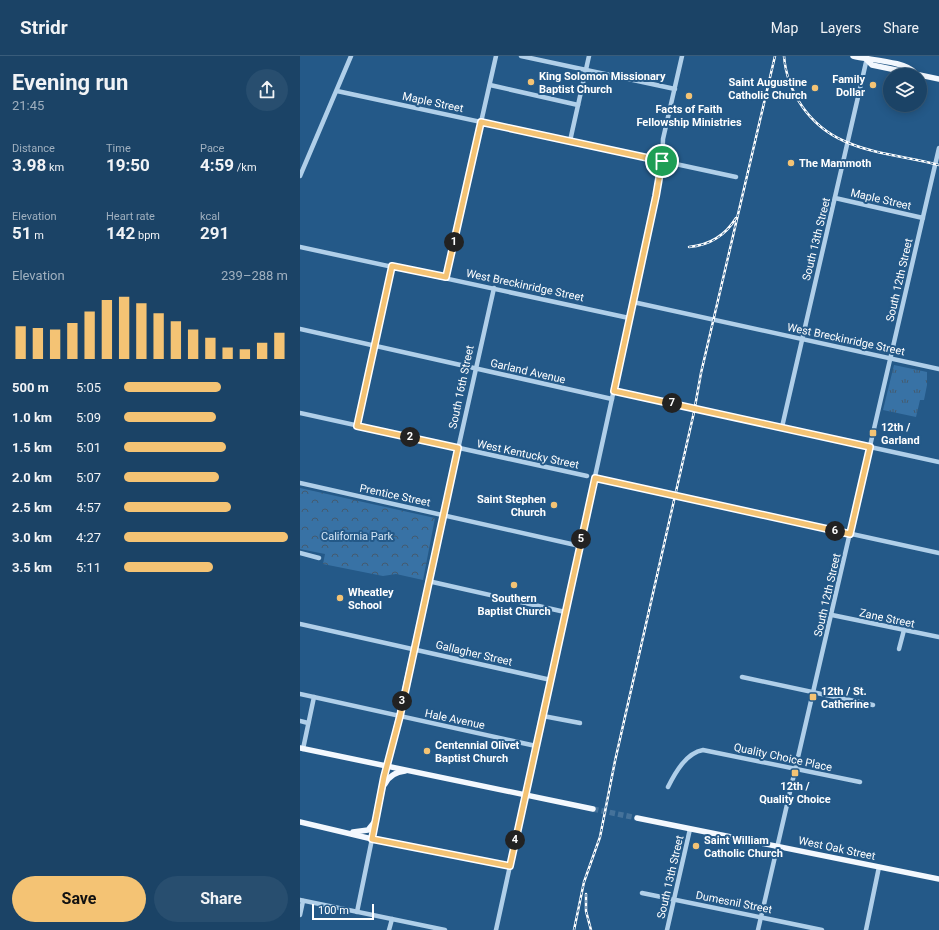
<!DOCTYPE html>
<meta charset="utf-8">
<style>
body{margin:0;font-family:Roboto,sans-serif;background:#284e6f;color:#f1f3f6;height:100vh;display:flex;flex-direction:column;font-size:15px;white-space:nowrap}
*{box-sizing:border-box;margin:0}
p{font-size:13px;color:#a0b0bf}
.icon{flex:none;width:22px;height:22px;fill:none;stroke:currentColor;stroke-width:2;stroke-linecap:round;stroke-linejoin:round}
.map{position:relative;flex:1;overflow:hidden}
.drawer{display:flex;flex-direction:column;background:#1b4366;width:300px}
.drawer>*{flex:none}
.controls{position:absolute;left:583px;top:12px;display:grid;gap:8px}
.controls a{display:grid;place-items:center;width:44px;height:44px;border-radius:50%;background:#1b4366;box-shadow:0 2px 10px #0003,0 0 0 1px #395c7a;font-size:20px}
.scale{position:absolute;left:12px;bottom:10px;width:62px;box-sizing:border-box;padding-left:4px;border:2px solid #fff;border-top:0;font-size:11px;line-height:14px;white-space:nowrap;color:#fff;-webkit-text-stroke:3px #245988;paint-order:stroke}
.pin{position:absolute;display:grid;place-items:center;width:34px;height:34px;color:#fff;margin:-17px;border:2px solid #fff;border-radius:50%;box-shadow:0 1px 4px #0007}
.km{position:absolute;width:20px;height:20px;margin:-10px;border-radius:50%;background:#222;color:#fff;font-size:11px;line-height:20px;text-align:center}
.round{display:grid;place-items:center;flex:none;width:42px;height:42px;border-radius:21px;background:#284e6f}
.head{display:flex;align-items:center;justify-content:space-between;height:68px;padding:0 12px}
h1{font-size:22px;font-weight:700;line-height:30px}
.figures{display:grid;grid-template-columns:repeat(3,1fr);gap:6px;height:68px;padding:4px 12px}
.figures div{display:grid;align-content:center}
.figures b{font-size:17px;font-weight:700}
.figures small{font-size:11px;font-weight:400}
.figures p{font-size:11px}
.chart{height:112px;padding:8px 12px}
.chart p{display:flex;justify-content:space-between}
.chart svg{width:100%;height:72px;margin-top:4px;stroke:#f4c374;stroke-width:6}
.cta{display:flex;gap:8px;margin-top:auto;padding:8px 12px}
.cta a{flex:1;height:46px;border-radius:24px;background:#f4c374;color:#111;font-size:16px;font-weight:700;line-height:46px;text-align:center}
.cta a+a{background:#284e6f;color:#f1f3f6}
ul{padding:0 12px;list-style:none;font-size:13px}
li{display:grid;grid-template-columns:64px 48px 1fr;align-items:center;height:30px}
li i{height:10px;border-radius:5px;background:#f4c374}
header{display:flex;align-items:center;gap:24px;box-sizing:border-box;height:56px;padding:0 20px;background:#1b4366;border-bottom:1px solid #395c7a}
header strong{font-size:19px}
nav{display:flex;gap:22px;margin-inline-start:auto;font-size:14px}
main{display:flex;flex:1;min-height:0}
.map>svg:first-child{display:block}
.grass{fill:url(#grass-tufts)}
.park{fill:url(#park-crowns)}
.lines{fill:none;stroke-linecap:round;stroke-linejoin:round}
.major-tunnel{stroke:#45729a;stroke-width:5.5;stroke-dasharray:5.5 3;stroke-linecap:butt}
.minor{stroke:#b0cfe9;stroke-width:4.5}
.major{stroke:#f3f8fe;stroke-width:5.5}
.rail-casing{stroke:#fff;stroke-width:2.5}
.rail{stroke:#245988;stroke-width:1;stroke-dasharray:3;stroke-linecap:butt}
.route-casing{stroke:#fff;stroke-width:8}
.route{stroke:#f4c374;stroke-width:5}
.poi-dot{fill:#f4c374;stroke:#245988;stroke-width:1.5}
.labels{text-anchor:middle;stroke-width:4;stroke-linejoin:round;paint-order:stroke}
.poi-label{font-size:11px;font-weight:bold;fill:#fff;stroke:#245988;text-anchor:start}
.street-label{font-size:11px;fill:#fff;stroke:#245988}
.park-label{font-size:11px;fill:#d4e7f7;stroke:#245988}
</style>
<header>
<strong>Stridr</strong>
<nav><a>Map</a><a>Layers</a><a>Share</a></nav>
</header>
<main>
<section class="drawer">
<div class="head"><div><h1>Evening run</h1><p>21:45</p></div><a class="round"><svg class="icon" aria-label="share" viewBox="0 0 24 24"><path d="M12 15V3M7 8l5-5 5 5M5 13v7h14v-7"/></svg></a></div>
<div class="figures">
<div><p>Distance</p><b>3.98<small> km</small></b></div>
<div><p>Time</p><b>19:50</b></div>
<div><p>Pace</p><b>4:59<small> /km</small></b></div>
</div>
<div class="figures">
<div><p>Elevation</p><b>51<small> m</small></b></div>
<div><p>Heart rate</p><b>142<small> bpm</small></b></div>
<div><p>kcal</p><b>291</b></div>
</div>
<div class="chart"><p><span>Elevation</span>239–288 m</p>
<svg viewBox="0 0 160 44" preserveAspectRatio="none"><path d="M5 44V24M15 44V25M25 44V26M35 44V22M45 44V15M55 44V8M65 44V6M75 44V10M85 44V16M95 44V21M105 44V26M115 44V31M125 44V37M135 44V38M145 44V34M155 44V28"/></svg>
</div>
<ul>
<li><b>500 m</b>5:05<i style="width:59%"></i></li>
<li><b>1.0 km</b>5:09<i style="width:56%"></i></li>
<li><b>1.5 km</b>5:01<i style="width:62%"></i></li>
<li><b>2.0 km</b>5:07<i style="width:58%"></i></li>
<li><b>2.5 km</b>4:57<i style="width:65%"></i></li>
<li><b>3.0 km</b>4:27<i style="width:100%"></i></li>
<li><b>3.5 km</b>5:11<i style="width:54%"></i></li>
</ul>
<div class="cta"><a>Save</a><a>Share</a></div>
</section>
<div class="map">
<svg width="639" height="874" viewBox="0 0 639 874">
<defs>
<pattern id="grass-tufts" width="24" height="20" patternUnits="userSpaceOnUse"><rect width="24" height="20" fill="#3872a5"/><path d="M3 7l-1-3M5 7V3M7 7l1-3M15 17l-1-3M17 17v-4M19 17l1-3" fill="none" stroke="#445b70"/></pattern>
<pattern id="park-crowns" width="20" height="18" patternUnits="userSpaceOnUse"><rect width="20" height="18" fill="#3872a5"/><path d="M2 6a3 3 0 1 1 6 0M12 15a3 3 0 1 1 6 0" fill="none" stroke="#445b70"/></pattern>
</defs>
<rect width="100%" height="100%" fill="#245988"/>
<!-- grass -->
<path class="grass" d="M 594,309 L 627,316 L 627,329 L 624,344 L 620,344 L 616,361 L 583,354 Z"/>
<!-- park -->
<path class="park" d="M 0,432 L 135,462 L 123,524 L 96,518 L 83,520 L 23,508 L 25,498 L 0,493 Z"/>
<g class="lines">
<!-- major-tunnel -->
<path class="major-tunnel" d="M 293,753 L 337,762"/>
<!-- minor -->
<g class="minor">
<path d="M 221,0 L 375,33"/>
<path d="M 190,29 L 278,49"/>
<path d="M 37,35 L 436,121"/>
<path d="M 270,85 L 289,0"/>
<path d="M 0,120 L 51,0"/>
<path d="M 535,142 L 623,162"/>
<path d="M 0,191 L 329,262"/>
<path d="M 146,221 L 196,0"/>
<path d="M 333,246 L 639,313"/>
<path d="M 0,273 L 312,343"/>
<path d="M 314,335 L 639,406"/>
<path d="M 0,357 L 287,420"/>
<path d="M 57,370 L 92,210"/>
<path d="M 482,371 L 567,2"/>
<path d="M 295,422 L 639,497"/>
<path d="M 0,427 L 280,490"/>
<path d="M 0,497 L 19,502"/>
<path d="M 128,525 L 265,556"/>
<path d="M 532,559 L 639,581"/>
<path d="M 0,568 L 251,624"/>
<path d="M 599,593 L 604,574"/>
<path d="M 442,621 L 573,649"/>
<path d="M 0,638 L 236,690"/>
<path d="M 243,660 L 280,667"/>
<path d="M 0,665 L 8,667"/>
<path d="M 3,693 L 14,641"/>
<path d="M 87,711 L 194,232"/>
<path d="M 368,731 C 375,717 386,697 403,694 L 560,726"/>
<path d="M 342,837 L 522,874"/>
<path d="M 0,844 L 145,874"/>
<path d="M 57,856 L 72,783 L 210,810"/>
<path d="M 0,859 L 3,845"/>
<path d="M 89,874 L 92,863"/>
<path d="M 196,874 L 356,141 L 362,112 L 363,83 L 382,0"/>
<path d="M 367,874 L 390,773"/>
<path d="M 458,874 L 639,92"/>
<path d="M 566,874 L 579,811"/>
</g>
<!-- major -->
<g class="major">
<path d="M 553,0 C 568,4 606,5 615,17"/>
<path d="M 567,4 L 572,9 L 639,23"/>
<path d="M 0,692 L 293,753"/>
<path d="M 85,728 C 89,720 95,716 105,715"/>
<path d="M 337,762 L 639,823"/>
<path d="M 0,766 L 72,783 L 87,711"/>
<path d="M 53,776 L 68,774 L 76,764"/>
</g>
<!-- rail casing -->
<g class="rail-casing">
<g id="rail">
<path d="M 484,0 C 487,37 510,70 544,85 C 572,98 609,101 639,109"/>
<path d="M 389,191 C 410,189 425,180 436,162"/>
<path d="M 286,838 L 286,855 L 291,874"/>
<path d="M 274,874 L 284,826 L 300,781 L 315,705 L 394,356 L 401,317 L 475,0"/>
</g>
</g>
<!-- rail -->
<use href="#rail" class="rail"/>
</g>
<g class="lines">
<!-- route casing -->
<g class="route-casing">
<path id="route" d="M 181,66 L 362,105 L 356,140 L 314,335 L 570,391 L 550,478 L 295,422 L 210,810 L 72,783 L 84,721 L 100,660 L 158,392 L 57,370 L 92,210 L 146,221 Z"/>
</g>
<!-- route -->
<use href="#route" class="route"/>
</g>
<!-- markers -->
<g class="poi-dot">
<circle cx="231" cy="26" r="4"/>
<circle cx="573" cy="29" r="4"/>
<circle cx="515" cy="32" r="4"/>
<circle cx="389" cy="40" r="4"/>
<circle cx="491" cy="107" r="4"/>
<rect x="569" y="373" width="8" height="8" rx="2"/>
<circle cx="254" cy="449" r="4"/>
<circle cx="214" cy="529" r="4"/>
<circle cx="40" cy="542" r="4"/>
<rect x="509" y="637" width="8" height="8" rx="2"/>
<circle cx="127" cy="695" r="4"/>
<rect x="491" y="713" width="8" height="8" rx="2"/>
<circle cx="396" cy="790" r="4"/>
</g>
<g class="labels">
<!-- poi labels -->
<g class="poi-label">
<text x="239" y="24">King Solomon Missionary<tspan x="239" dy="13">Baptist Church</tspan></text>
<text x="565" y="27" text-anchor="end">Family<tspan x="565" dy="13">Dollar</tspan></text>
<text x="507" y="30" text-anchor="end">Saint Augustine<tspan x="507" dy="13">Catholic Church</tspan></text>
<text x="389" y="57" text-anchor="middle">Facts of Faith<tspan x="389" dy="13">Fellowship Ministries</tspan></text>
<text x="499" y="111">The Mammoth</text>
<text x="581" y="375">12th /<tspan x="581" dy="13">Garland</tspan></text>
<text x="246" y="447" text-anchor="end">Saint Stephen<tspan x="246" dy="13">Church</tspan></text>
<text x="48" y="540">Wheatley<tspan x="48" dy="13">School</tspan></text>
<text x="214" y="546" text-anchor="middle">Southern<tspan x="214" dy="13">Baptist Church</tspan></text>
<text x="521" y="639">12th / St.<tspan x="521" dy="13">Catherine</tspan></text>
<text x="135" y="693">Centennial Olivet<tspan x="135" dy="13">Baptist Church</tspan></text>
<text x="495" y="734" text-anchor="middle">12th /<tspan x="495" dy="13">Quality Choice</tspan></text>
<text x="404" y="788">Saint William<tspan x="404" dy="13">Catholic Church</tspan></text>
</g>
<!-- street labels -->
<g class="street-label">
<text transform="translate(133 46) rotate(12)" y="4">Maple Street</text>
<text transform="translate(581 143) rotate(13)" y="4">Maple Street</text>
<text transform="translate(516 183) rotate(-76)" y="4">South 13th Street</text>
<text transform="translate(599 224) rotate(-77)" y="4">South 12th Street</text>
<text transform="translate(225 229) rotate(12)" y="4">West Breckinridge Street</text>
<text transform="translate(546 283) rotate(12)" y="4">West Breckinridge Street</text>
<text transform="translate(228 315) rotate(13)" y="4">Garland Avenue</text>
<text transform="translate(161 331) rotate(-78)" y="4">South 16th Street</text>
<text transform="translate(228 398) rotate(12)" y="4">West Kentucky Street</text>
<text transform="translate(95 439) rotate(12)" y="4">Prentice Street</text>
<text transform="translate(527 539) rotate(-77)" y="4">South 12th Street</text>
<text transform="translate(587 562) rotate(12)" y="4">Zane Street</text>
<text transform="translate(174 597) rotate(13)" y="4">Gallagher Street</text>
<text transform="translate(155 663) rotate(12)" y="4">Hale Avenue</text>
<text transform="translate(483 701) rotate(12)" y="4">Quality Choice Place</text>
<text transform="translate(537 792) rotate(12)" y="4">West Oak Street</text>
<text transform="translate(370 821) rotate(-77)" y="4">South 13th Street</text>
<text transform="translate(434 846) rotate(11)" y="4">Dumesnil Street</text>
</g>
<!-- park labels -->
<g class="park-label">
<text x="57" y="484">California Park</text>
</g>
</g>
</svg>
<div class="controls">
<a><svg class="icon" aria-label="layers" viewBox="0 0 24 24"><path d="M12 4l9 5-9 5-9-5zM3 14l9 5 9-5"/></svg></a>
</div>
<div class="scale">100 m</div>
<div class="pin" style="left:362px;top:105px;background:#1e9e55"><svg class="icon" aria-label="arrive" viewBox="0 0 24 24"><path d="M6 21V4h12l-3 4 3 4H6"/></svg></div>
<b class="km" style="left:154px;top:186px">1</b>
<b class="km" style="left:110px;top:381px">2</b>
<b class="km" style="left:102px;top:645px">3</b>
<b class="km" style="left:215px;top:784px">4</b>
<b class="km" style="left:281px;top:483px">5</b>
<b class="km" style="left:535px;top:475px">6</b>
<b class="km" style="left:372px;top:347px">7</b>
</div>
</main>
